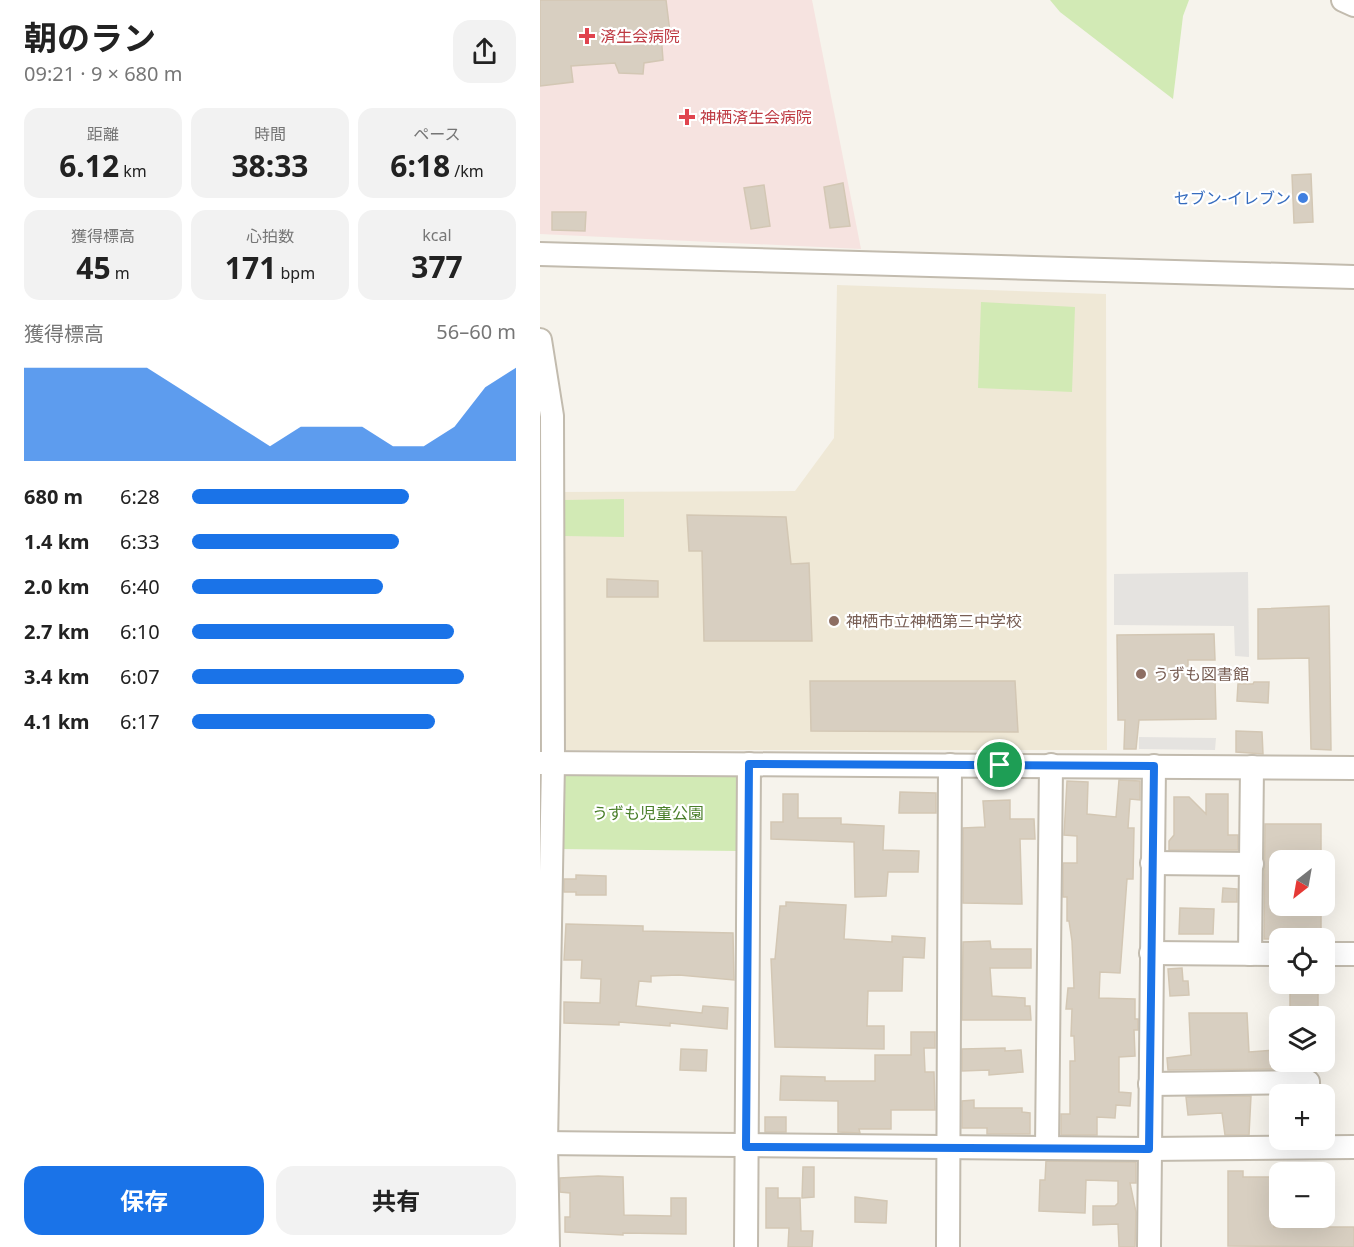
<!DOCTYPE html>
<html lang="ja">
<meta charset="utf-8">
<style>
body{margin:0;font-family:"Noto Sans","Noto Sans JP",sans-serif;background:#f2f2f2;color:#222;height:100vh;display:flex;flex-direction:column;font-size:22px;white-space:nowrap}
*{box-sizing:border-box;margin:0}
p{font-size:20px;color:#767676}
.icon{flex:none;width:33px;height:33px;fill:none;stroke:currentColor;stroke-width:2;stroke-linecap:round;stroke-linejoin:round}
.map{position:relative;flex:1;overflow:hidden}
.panel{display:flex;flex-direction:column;background:#fff;width:540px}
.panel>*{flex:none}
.needle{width:39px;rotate:211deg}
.tools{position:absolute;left:729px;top:850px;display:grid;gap:12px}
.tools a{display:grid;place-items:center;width:66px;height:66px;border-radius:12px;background:#fff;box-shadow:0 6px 24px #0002;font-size:30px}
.pin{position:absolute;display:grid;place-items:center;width:51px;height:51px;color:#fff;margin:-26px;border:3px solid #fff;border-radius:50%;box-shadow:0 2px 6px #0007}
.round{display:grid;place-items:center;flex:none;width:63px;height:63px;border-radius:18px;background:#f2f2f2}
.headline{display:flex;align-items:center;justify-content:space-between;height:102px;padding:0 24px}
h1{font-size:33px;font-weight:700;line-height:45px}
.figures{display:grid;grid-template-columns:repeat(3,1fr);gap:9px;height:102px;padding:6px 24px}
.figures div{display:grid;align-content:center;border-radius:15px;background:#f2f2f2;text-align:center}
.figures b{font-size:30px;font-weight:700}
.figures small{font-size:16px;font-weight:400}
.figures p{font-size:16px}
.chart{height:168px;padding:12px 24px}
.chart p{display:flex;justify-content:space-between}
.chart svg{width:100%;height:108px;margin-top:6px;fill:#1a73e8;opacity:.7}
.cta{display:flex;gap:12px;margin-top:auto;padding:12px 24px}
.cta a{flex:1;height:69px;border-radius:18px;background:#1a73e8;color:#fff;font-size:24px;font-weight:700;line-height:69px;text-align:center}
.cta a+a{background:#f2f2f2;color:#222}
ul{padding:0 24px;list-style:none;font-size:20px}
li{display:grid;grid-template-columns:96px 72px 1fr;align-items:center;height:45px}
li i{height:15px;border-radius:8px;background:#1a73e8}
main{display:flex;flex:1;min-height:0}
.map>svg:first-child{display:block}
.education{fill:#efe8d6}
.medical{fill:#f6e3e0}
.green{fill:#d2eab5}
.parking{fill:#e5e3e0}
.building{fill:#d8cfc1;stroke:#d3c7b4;stroke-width:1.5}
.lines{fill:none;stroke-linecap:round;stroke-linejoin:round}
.minor-casing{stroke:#c2bbae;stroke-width:26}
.minor{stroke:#fff;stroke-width:22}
.route-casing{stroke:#fff;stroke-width:12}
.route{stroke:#1a73e8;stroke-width:8}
.health-dot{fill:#e0444e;stroke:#fff;stroke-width:2}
.shop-dot{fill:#3f7fe0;stroke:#fff;stroke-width:2}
.education-dot{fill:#8d6e63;stroke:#fff;stroke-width:2}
.labels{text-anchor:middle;stroke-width:4.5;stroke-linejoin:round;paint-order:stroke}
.health-label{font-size:16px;fill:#be3a42;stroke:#fff;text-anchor:start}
.shop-label{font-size:16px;fill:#366cbe;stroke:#fff;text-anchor:end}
.education-label{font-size:16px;fill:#785e54;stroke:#fff;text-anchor:start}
.park-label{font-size:16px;fill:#4a7f2a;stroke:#fff}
</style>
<main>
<section class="panel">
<div class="headline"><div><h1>朝のラン</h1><p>09:21 · 9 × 680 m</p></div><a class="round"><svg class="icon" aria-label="share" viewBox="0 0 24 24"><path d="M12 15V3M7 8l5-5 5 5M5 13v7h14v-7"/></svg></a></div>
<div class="figures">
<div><p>距離</p><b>6.12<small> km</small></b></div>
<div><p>時間</p><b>38:33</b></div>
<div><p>ペース</p><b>6:18<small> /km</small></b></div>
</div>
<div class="figures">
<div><p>獲得標高</p><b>45<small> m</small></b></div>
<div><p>心拍数</p><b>171<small> bpm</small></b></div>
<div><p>kcal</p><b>377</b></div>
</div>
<div class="chart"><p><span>獲得標高</span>56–60 m</p>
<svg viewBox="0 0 160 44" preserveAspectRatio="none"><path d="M0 44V6L10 6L20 6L30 6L40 6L50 14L60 22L70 30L80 38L90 30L100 30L110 30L120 38L130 38L140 30L150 14L160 6V44z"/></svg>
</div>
<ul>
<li><b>680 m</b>6:28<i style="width:67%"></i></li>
<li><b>1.4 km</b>6:33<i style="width:64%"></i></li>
<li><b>2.0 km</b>6:40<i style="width:59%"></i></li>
<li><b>2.7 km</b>6:10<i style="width:81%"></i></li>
<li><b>3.4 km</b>6:07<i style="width:84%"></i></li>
<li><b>4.1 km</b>6:17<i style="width:75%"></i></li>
</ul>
<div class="cta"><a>保存</a><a>共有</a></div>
</section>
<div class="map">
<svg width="814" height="1247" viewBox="0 0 814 1247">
<rect width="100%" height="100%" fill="#f6f3ec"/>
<!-- education -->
<path class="education" d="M 297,285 L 566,294 L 567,750 L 23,750 L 18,492 L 255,491 L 294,438 Z"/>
<!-- medical -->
<path class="medical" d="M 0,0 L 272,0 L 321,249 L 0,234 Z"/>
<!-- green -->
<g class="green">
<path d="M 510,0 L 649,0 L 643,16 L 633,99 L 520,12 Z"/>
<path d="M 441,302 L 535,307 L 532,392 L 438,388 Z"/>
<path d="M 84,499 L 84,537 L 24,536 L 25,500 Z"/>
<path d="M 18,774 L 198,777 L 197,851 L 18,849 Z"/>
</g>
<!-- parking -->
<g class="parking">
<path d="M 708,572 L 709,657 L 695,656 L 694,626 L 574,625 L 574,574 Z"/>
<path d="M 599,737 L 676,738 L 675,750 L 599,749 Z"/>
</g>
<!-- building -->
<g class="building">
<path d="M 0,0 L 126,0 L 130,32 L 121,33 L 123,60 L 104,63 L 103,74 L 79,73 L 75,63 L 31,66 L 33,82 L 0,86 Z"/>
<path d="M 771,174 L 773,222 L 754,223 L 752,175 Z"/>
<path d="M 303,183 L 310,226 L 290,228 L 284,187 Z"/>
<path d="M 224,185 L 230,226 L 211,229 L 204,188 Z"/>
<path d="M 12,212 L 46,212 L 45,231 L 12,230 Z"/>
<path d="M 147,515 L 246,517 L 251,564 L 269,563 L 272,641 L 164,641 L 162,551 L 149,551 Z"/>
<path d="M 67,579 L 118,581 L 118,597 L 67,597 Z"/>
<path d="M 789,606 L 791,750 L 771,749 L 769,658 L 718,659 L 718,609 Z"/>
<path d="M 674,634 L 675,660 L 648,660 L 648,678 L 675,680 L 676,719 L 599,720 L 596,749 L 584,749 L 585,720 L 578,720 L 577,635 Z"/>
<path d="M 270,681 L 475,681 L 478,732 L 271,731 Z"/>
<path d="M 714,682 L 729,682 L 728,703 L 697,701 L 698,684 L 713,684 Z"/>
<path d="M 696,731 L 722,732 L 723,754 L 696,752 Z"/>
<path d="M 579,780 L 600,781 L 600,800 L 590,799 L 588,828 L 594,828 L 593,879 L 587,879 L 580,973 L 560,972 L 559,998 L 595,999 L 595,1019 L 598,1019 L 598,1030 L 594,1030 L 595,1056 L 579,1057 L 579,1092 L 591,1093 L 590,1106 L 576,1105 L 575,1118 L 557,1117 L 557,1135 L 521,1135 L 521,1114 L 530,1114 L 530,1061 L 535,1061 L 534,1036 L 531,1036 L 532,1009 L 526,1009 L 528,988 L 534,988 L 532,941 L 529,921 L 527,921 L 527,897 L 523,897 L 523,863 L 537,863 L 537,836 L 524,835 L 527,781 L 548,782 L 547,814 L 576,817 Z"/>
<path d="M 360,792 L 396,793 L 396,813 L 359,813 Z"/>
<path d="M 243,794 L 258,794 L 258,818 L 301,818 L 301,824 L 344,826 L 343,850 L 379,851 L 378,872 L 348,872 L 346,896 L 315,897 L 314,842 L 231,839 L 231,822 L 243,822 Z"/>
<path d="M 666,794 L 688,794 L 688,835 L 698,835 L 698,850 L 629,850 L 629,841 L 634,835 L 634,797 L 649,797 L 666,814 Z"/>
<path d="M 470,800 L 470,819 L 494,819 L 495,839 L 480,839 L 482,904 L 423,903 L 423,828 L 445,827 L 443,801 Z"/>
<path d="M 725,824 L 781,824 L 781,861 L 740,861 L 740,906 L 781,906 L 781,939 L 724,939 Z"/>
<path d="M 36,875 L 66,876 L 66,895 L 36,895 L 36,892 L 24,892 L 24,879 L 36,879 Z"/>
<path d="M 683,888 L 697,889 L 697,902 L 682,902 Z"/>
<path d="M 246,902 L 306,905 L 304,939 L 352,942 L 352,936 L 385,938 L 384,958 L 363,957 L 362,991 L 328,991 L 327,1026 L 344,1026 L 344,1049 L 235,1047 L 231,959 L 235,959 L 240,906 L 246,906 Z"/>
<path d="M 640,908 L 674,909 L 673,934 L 639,934 Z"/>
<path d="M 26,924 L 103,926 L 103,931 L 193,933 L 194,980 L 139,975 L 111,976 L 111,982 L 99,981 L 96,1006 L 162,1013 L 163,1006 L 188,1008 L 187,1029 L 130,1023 L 130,1026 L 79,1022 L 79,1025 L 24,1023 L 24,1002 L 60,1003 L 61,979 L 41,978 L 42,960 L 24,960 Z"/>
<path d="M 450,941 L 451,949 L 491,949 L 491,968 L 450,968 L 452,996 L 485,998 L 485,1006 L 490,1006 L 491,1020 L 422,1020 L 423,942 Z"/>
<path d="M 642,968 L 643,981 L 648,981 L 649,995 L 630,996 L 628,969 Z"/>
<rect x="750" y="984" width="28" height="33"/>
<path d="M 649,1013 L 707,1013 L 709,1052 L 735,1050 L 736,1069 L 628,1070 L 627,1058 L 651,1055 Z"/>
<path d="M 371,1032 L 395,1032 L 395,1048 L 384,1048 L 385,1072 L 394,1072 L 395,1110 L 351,1110 L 351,1129 L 319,1129 L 320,1133 L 298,1132 L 298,1101 L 240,1100 L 241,1076 L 285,1077 L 285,1081 L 335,1081 L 335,1055 L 371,1055 Z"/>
<path d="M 465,1048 L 465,1051 L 481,1050 L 483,1072 L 449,1075 L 449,1070 L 422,1071 L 422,1049 Z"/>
<path d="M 141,1049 L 167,1050 L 166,1071 L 140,1070 Z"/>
<path d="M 711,1096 L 709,1135 L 685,1135 L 682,1113 L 648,1115 L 646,1097 Z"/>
<path d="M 434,1100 L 434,1108 L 482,1108 L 482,1112 L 490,1113 L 490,1134 L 447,1134 L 447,1128 L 422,1128 L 422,1101 Z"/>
<rect x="225" y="1117" width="21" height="15"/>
<path d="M 506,1161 L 596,1162 L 596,1183 L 590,1183 L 596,1212 L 595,1247 L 579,1247 L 578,1224 L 553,1225 L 553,1206 L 575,1206 L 578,1203 L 578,1181 L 546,1180 L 545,1213 L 499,1211 L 500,1180 L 505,1180 Z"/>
<path d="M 263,1167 L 274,1167 L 274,1197 L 262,1198 Z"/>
<path d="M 688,1171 L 703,1171 L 703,1177 L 736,1177 L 734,1227 L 814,1227 L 814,1247 L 688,1246 Z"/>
<path d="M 58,1176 L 83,1177 L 84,1215 L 131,1216 L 131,1198 L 146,1198 L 146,1234 L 83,1233 L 83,1235 L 25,1232 L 25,1217 L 30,1217 L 30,1193 L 20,1192 L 20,1178 Z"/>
<path d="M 226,1188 L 238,1188 L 238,1198 L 260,1198 L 261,1231 L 273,1231 L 272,1247 L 248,1247 L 249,1228 L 226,1228 Z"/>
<path d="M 315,1197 L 347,1201 L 346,1223 L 315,1222 Z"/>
</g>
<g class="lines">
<!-- minor casing -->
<g class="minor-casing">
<g id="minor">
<path d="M 803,0 L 814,5"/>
<path d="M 0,254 L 814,277"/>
<path d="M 0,340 L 12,416 L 13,763 L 6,1143 L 8,1247"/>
<path d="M 0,763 L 814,768"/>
<path d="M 612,863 L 712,864"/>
<path d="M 611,953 L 740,954"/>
<path d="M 710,954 L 712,767"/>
<path d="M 784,954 L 814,954"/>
<path d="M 610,1084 L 768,1082 L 768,1095"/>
<path d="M 0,1143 L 609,1149 L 814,1147"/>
<path d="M 507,1147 L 511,765"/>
<path d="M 206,1247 L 209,764"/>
<path d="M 408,1247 L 410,765"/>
<path d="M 609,1247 L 614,766"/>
</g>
</g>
<!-- minor -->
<use href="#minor" class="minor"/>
</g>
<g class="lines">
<!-- route casing -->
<g class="route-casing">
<path id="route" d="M 209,764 L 614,766 L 609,1149 L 206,1147 Z"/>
</g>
<!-- route -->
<use href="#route" class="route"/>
</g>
<!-- markers -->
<g class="health-dot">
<path d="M44 27h6v6h6v6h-6v6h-6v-6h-6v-6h6z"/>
<path d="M144 108h6v6h6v6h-6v6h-6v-6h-6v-6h6z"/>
</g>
<circle class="shop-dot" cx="763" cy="198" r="6"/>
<g class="education-dot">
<circle cx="294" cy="621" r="6"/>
<circle cx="601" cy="674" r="6"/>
</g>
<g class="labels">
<!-- health labels -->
<g class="health-label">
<text x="60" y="42">済生会病院</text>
<text x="160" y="123">神栖済生会病院</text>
</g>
<!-- shop labels -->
<g class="shop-label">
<text x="751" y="204">セブン-イレブン</text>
</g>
<!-- education labels -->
<g class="education-label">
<text x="306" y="627">神栖市立神栖第三中学校</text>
<text x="613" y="680">うずも図書館</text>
</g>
<!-- park labels -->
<g class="park-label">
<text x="108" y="819">うずも児童公園</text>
</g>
</g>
</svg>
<div class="tools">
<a><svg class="needle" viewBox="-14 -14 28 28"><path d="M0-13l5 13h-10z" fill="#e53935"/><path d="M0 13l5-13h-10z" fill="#767676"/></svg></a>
<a><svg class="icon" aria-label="locate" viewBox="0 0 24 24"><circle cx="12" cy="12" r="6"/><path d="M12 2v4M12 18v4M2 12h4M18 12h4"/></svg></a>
<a><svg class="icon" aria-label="layers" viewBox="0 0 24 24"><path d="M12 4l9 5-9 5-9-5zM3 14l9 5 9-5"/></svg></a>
<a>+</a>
<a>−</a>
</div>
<div class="pin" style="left:460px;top:765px;background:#1e9e55"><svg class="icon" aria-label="arrive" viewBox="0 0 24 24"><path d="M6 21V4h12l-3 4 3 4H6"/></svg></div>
</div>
</main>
